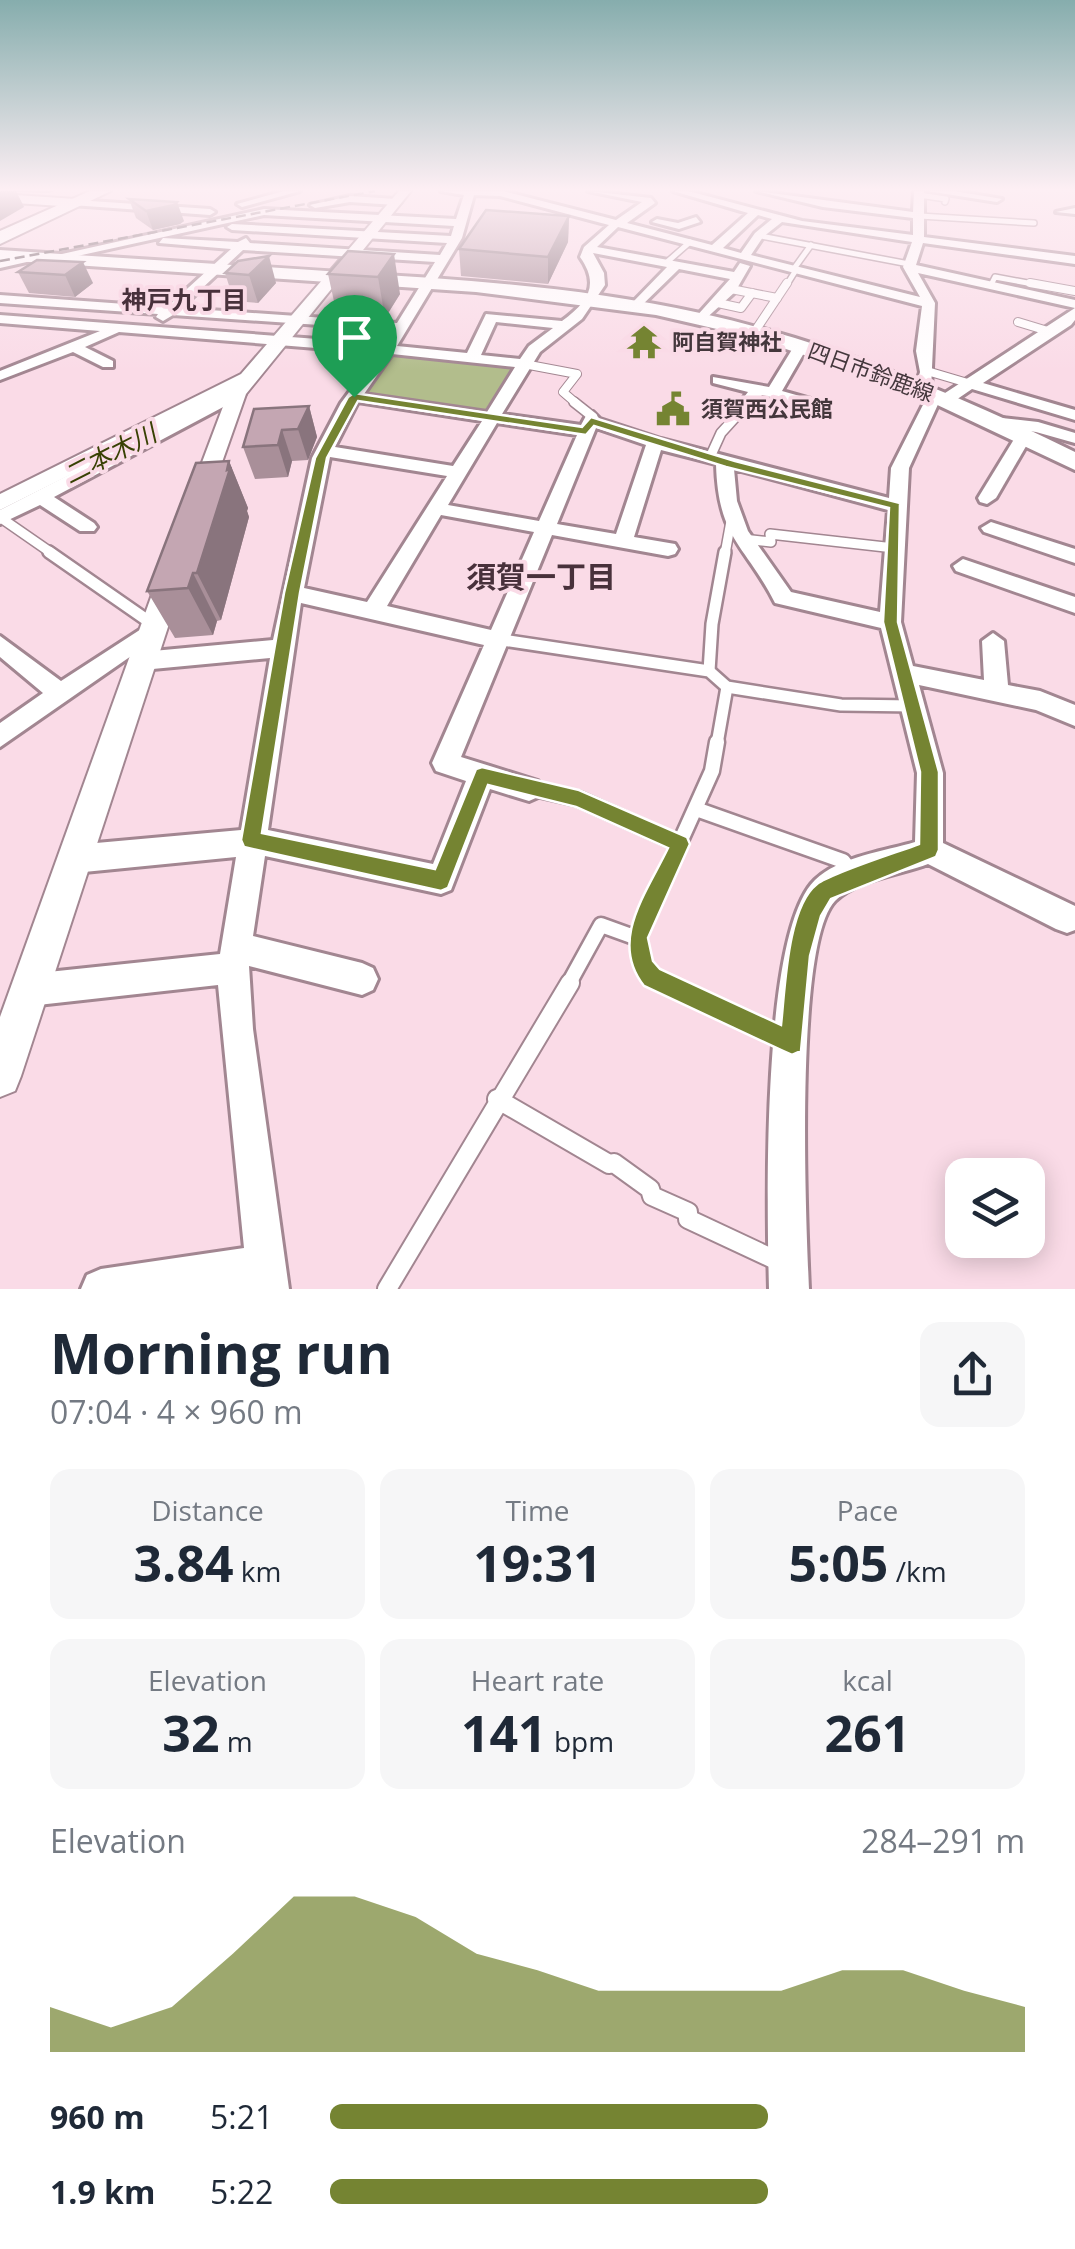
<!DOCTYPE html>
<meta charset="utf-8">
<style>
body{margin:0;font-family:"Open Sans","Noto Sans JP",sans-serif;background:#f6f6f7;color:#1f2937;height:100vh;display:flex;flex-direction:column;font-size:38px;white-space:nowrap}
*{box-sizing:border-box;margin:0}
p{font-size:32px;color:#747a83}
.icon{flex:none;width:55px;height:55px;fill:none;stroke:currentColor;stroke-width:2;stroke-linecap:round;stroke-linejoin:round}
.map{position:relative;height:1289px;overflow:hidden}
.panel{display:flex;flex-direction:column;background:#fff;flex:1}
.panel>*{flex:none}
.controls{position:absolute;left:945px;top:1158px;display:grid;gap:20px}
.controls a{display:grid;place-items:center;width:100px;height:100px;border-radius:20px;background:#fff;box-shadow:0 5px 25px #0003;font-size:50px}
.pin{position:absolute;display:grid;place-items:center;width:85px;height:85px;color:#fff;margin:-102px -42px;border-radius:50% 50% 50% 0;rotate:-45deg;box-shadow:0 0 10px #0007}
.pin .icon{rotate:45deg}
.round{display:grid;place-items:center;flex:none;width:105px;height:105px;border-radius:20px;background:#f6f6f7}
.overview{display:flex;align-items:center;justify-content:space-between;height:170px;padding:0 50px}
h1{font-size:55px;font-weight:700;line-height:75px}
.metrics{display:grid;grid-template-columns:repeat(3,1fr);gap:15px;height:170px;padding:10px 50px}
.metrics div{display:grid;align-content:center;border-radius:20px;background:#f6f6f7;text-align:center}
.metrics b{font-size:50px;font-weight:700}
.metrics small{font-size:28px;font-weight:400}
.metrics p{font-size:28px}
.chart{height:280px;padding:20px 50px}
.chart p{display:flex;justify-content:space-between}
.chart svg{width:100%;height:180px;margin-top:10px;fill:#758432;opacity:.7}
ul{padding:0 50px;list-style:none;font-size:32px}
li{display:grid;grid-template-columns:160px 120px 1fr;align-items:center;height:75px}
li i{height:25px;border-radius:12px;background:#758432}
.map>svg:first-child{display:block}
.green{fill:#b2bd8c}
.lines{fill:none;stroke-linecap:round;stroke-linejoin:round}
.service-far5-casing{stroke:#a28691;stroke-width:8}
.service-far4-casing{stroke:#a28691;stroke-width:10}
.service-far3-casing{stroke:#a28691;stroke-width:12}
.service-far2-casing{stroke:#a28691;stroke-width:16}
.service-far1-casing{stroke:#a28691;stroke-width:19}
.service-casing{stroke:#a28691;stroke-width:22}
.minor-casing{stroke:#a28691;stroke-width:6}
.tertiary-casing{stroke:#a28691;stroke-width:4}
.secondary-casing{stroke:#a28691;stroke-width:6}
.primary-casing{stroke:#a28691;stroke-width:4}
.service-far5{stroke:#fff;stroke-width:5}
.service-far4{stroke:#fff;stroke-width:8}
.service-far3{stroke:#fff;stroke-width:9}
.service-far2{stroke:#fff;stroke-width:11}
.service-far1{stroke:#fff;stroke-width:14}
.service{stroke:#fff;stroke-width:18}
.minor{fill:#fff;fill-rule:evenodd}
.tertiary{fill:#fff;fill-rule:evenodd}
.secondary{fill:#fff;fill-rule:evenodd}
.primary{fill:#fff;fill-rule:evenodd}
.rail{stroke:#66565c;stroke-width:2.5;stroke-dasharray:10 5;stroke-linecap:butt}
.wall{fill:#a98f99}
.shaded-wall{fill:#89747d}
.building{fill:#c4a6b2;stroke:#89747d;stroke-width:2.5}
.route{fill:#758432;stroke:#fff;stroke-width:2.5;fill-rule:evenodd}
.labels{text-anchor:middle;stroke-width:8;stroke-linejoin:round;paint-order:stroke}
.far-poi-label{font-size:22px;font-weight:bold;fill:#44373c;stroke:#fadbe7;text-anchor:start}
.far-street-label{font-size:22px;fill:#44373c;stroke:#fadbe7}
.far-neighbourhood-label{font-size:25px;font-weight:bold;fill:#48313b;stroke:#fadbe7}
.far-water-label{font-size:25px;font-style:italic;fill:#384103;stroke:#fadbe7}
.neighbourhood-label{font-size:30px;font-weight:bold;fill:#48313b;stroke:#fadbe7}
</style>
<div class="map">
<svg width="1075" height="1289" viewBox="0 0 1075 1289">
<rect width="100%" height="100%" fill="#fadbe7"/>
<!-- green -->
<path class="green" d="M 395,351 L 514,365 L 515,368 L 482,414 L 363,395 L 388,354 Z"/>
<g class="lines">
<!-- service-far5 casing -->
<g class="service-far5-casing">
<g id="service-far5">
<path d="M 919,195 L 946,199 L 945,202"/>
<path d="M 920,216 L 1034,223"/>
<path d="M 761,236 L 909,264"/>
<path d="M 666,263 L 690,242"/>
<path d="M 793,270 L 811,245"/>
<path d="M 991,285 L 995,277 L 1044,286"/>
<path d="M 786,286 L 796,270"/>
</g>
</g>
<!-- service-far4 casing -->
<g class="service-far4-casing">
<g id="service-far4">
<path d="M 1030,283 L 1075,291"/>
<path d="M 731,289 L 777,298"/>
<path d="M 718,303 L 741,308 L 752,293"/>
<path d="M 1018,322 L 1051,332"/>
<path d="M 757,328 L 787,283"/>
<path d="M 524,364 L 577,374 L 563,392 L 577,404"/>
<path d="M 927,371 L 971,384"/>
</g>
</g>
<!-- service-far3 casing -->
<g class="service-far3-casing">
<g id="service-far3">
<path d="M 574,402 L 593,417"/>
<path d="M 711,455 L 721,433 L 741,411"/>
<path d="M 1,518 L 53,554"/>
<path d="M 743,539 L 771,542 L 770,534 L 894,548"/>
<path d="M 725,554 L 731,521"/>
</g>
</g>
<!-- service-far2 casing -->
<g class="service-far2-casing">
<g id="service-far2">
<path d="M 49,552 L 154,625"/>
<path d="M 496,639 L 709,671 L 727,687 L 841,705 L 914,706"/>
<path d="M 709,671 L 712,624 L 725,552"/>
<path d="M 717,744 L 727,687"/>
</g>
</g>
<!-- service-far1 casing -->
<g class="service-far1-casing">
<g id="service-far1">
<path d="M 530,788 L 579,799 L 680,844"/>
<path d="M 696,809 L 843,861 L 852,873"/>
<path d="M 568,985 L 601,925 L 637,938"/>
<path d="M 669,985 C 645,974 642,963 637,938 L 712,771 L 717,742"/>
</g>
</g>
<!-- service casing -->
<g class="service-casing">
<g id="service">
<path d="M 664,983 L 788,1041"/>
<path d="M 497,1099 L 609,1164 L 614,1163 L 650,1189 L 652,1196 L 688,1212 L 688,1219 L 780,1262"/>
<path d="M 387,1289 L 570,983"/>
</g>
</g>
<!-- minor casing -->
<g class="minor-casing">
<g id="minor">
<path d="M 284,191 L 300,191 L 242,207 L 237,204 Z"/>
<path d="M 441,191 L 503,191 L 616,220 L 642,202 L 588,191 L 651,198 L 655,203 L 627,223 L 712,245 L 748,213 L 673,191 L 688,191 L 802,221 L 913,235 L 913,218 L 823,207 L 756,191 L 913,212 L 914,191 L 924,191 L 924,237 L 1075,256 L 1075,264 L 923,243 L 916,265 L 1075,300 L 1075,308 L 918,273 L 935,303 L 931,389 L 923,394 L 915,389 L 920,372 L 916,351 L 922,306 L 618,227 L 597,247 L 734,272 L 740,263 L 750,266 L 735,292 L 701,323 L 694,319 L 730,279 L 679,269 L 637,310 L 630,306 L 632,303 L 667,267 L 593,253 L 604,273 L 605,285 L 582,319 L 540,352 L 502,414 L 581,425 L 587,414 L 593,412 L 600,419 L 661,439 L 889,498 L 891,468 L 930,391 L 940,391 L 942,395 L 1075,308 L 1075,320 L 1071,325 L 983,383 L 1075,410 L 1075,420 L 972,389 L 953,402 L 940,400 L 909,468 L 901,622 L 913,666 L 984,680 L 982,641 L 993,633 L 1004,641 L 1008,685 L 1040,691 L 1075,705 L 1075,726 L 1036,710 L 919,685 L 943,773 L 943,843 L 1075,906 L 1075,930 L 1067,933 L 1056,929 L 928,864 C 900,875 857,879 835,901 C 794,944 806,1221 809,1289 L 769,1289 C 767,1210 761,932 815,880 C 838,857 885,851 915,842 L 917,773 L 881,628 L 775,603 C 746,545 718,540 716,464 L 661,450 L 634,537 L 675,544 L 678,549 L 675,554 L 668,556 L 552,535 L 461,757 L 538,781 L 542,789 L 538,797 L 529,801 L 490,789 L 451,890 L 441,894 L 265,856 L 253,936 L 362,963 L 373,968 L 378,979 L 373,990 L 362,995 L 249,966 L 253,1029 L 289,1289 L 81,1289 L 87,1275 L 101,1269 L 244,1248 L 218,985 L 29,1006 L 18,1001 L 13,990 L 18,979 L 29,974 L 220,954 L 236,857 L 74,873 L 64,869 L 60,859 L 64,849 L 74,845 L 241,830 L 270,658 L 142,670 L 134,667 L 131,661 L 134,655 L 142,652 L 273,640 L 312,458 L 341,403 L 378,353 L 119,332 L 85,347 L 113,361 L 113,367 L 103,367 L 73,352 L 0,380 L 0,371 L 100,331 L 0,323 L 0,315 L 384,344 L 392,330 L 173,315 L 163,321 L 156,317 L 158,314 L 0,303 L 0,295 L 167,307 L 231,249 L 159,243 L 163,238 L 238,242 L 246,238 L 250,243 L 440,255 L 447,243 L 232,230 L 227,227 L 232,224 L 451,236 L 454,226 L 264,215 L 50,262 L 44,258 L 264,209 L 456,219 L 464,195 ZM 474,195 L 500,196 L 609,225 L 584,247 L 580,257 C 600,285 588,302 562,321 L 486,314 L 467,353 L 397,346 L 462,238 ZM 758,215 L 772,219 L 755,233 L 741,253 L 723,248 ZM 782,222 L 912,242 L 903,267 L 920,297 L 751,255 L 763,237 ZM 243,250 L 435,262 L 397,323 L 181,308 ZM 496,322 L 553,328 L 529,346 L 520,359 L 481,355 ZM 392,354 L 515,367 L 487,412 L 364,394 ZM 358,402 L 482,421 L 453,466 L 335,447 ZM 497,423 L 577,435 L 539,521 L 448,505 ZM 596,428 L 646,445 L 616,534 L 557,524 ZM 330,457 L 447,476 L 367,602 L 304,588 ZM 734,469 L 888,510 L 880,612 L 791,592 L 748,531 L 737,501 ZM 441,515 L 534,532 L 491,630 L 387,606 ZM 301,603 L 484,645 L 432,763 L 436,771 L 466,781 L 433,864 L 268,830 Z"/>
<path d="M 927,191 L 954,191 L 1002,199 L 997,202 Z"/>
<path d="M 350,196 L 396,199 L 401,202 L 396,205 L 350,202 L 315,208 L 310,205 Z"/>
<path d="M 76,200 L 210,209 L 215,212 L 210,215 L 72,205 Z"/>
<path d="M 1075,208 L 1075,214 L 1056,212 Z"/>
<path d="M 696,217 L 700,222 L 679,229 L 652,222 L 657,219 L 678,223 Z"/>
<path d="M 36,254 L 40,259 L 0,268 L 0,260 Z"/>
<path d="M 796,343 L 808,346 L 782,391 L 828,404 L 828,410 L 762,395 L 747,414 L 735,414 L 733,411 L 748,392 L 713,383 L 713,377 L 769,387 Z"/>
<path d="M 237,389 L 245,394 L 242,397 L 54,497 L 94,523 L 97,527 L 94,531 L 80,531 L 40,505 L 0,524 L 0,510 Z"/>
<path d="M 1002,418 L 1038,422 L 1075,433 L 1075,443 L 1036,432 L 996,426 L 994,423 Z"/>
<path d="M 1024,431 L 1032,436 L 996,498 L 987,504 L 980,502 L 978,498 L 1016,436 Z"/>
<path d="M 991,522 L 1075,549 L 1075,563 L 984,532 L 981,528 Z"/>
<path d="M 963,559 L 1075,597 L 1075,613 L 956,571 L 953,566 Z"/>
<path d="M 152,622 L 163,630 L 160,636 L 0,747 L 0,723 L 43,693 L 0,657 L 0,636 L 61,681 Z"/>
</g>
</g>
<!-- tertiary casing -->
<g class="tertiary-casing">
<g id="tertiary">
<path d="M 399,191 L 411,191 L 246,394 L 208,502 L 192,502 L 189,497 L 227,396 L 0,510 L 0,494 L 241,374 Z"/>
<path d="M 0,194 L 76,199 L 82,203 L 76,207 L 0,202 Z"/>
<path d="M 172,566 L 185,575 L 21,1076 L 15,1091 L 0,1097 L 0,1017 L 159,575 Z"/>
</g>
</g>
<!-- secondary casing -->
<g class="secondary-casing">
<path id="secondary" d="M 0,250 C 118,258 237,265 355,273 C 470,280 587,288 700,313 C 831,342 955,393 1075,452 L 1075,470 L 931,402 L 838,366 L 743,335 L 656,315 L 476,292 L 0,260 Z"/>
</g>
<!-- primary casing -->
<g class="primary-casing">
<path id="primary" d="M 90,191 L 111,191 L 0,244 L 0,231 Z"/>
</g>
<!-- service-far5 -->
<use href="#service-far5" class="service-far5"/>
<!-- service-far4 -->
<use href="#service-far4" class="service-far4"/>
<!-- service-far3 -->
<use href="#service-far3" class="service-far3"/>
<!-- service-far2 -->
<use href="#service-far2" class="service-far2"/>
<!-- service-far1 -->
<use href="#service-far1" class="service-far1"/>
<!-- service -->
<use href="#service" class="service"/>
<!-- minor -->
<use href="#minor" class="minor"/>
<!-- tertiary -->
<use href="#tertiary" class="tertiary"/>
<!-- secondary -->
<use href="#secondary" class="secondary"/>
<!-- primary -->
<use href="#primary" class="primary"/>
<!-- rail -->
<path class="rail" d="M 0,261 L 375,191"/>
</g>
<!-- wall -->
<g class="wall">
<path d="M 0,191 L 54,191 L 49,193 L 16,192 L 24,207 Z"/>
<path d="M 129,199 L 184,221 L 180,224 L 153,230 L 136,218 Z"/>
<path d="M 569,216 L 568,242 L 548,284 L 461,276 L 459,249 Z"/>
<path d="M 348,251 L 400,294 L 385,318 L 337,315 L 328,274 Z"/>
<path d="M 37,260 L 93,283 L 75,297 L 29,293 L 18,272 Z"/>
<path d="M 238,261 L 276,283 L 258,303 L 234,301 L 225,273 Z"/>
<path d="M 309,406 L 317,437 L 308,460 L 292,461 L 288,477 L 255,479 L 243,447 Z"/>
<path d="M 229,461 L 248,508 L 247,511 L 249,517 L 221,620 L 217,621 L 213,635 L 175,638 L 147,591 Z"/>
</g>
<!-- shaded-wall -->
<g class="shaded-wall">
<path d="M 0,191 L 16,191 L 24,207 L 0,221 Z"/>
<path d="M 177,202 L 184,221 L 180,224 L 153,230 L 146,211 Z"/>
<path d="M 569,216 L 568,242 L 548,284 L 548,257 Z"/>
<path d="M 394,254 L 400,294 L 385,318 L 378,277 Z"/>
<path d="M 269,256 L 276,283 L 258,303 L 249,275 Z"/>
<path d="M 83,262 L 93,283 L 75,297 L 65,275 Z"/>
<path d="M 309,406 L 317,437 L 308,460 L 298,429 Z"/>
<path d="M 282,430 L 292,461 L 288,477 L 278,445 Z"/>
<path d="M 229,461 L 248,508 L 247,511 L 249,517 L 221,620 L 197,573 Z"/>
<path d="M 193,573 L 217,621 L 213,635 L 188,588 Z"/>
</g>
<!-- building -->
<g class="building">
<path d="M 129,199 L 177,202 L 174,205 L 146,211 Z"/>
<path d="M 486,210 L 569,216 L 548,257 L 459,249 Z"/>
<path d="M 348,251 L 394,254 L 378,277 L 328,274 Z"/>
<path d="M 269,256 L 249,275 L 225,273 L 238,261 Z"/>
<path d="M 37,260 L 83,262 L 65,275 L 18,272 Z"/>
<path d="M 309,406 L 298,429 L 282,430 L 278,445 L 243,447 L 254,409 Z"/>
<path d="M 229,461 L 227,470 L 230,469 L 197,573 L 193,573 L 188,588 L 147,591 L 196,463 Z"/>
</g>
<!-- sky -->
<linearGradient id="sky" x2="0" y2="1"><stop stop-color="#86adad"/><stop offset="0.51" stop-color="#fdeff4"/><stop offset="1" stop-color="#fdeff4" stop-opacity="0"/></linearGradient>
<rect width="1075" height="371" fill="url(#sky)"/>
<!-- route -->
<path class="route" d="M 354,393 L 582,427 L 591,417 L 735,461 L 900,503 L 898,622 L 939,772 L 939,850 L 936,857 L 831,899 L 821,916 L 810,956 L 801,1051 L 792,1055 L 783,1051 L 644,986 C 608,941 647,892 668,848 L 576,807 L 488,785 L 448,888 L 441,891 L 244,847 L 241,840 L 284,593 L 315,458 L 348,397 ZM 358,401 L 586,435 L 594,426 L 726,467 L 889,508 L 883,622 L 920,772 L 919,844 C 898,852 831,873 817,884 C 787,907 785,990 781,1025 L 660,969 L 653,961 L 648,938 L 690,844 L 687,837 L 579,790 L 482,767 L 476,769 L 435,869 L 262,833 L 300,593 L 327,458 Z"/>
<!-- icons -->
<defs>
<g id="temple-bare" transform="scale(2.7)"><path d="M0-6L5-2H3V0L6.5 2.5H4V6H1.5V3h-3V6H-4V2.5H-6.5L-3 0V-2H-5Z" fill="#758432" stroke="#fadbe7" stroke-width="2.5" paint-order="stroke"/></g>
<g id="civic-bare" transform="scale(2.7)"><path d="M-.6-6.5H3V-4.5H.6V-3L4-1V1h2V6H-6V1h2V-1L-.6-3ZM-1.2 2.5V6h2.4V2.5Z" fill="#758432" stroke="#fadbe7" stroke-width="2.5" paint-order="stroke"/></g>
</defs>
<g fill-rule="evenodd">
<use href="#temple-bare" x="644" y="342"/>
<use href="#civic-bare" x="673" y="409"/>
</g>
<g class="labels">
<!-- far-poi labels -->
<g class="far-poi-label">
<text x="672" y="350">阿自賀神社</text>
<text x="701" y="417">須賀西公民館</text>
</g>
<!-- far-street labels -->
<g class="far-street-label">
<text transform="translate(871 372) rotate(20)" y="8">四日市鈴鹿線</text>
</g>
<!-- far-neighbourhood labels -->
<g class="far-neighbourhood-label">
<text x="184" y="309">神戸九丁目</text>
</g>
<!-- far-water labels -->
<g class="far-water-label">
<text transform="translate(110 454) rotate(-27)" y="9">二本木川</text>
</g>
<!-- neighbourhood labels -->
<g class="neighbourhood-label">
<text x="541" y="588">須賀一丁目</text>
</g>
</g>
</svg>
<div class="controls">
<a><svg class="icon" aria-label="layers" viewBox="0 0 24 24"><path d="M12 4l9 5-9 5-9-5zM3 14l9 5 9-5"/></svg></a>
</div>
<div class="pin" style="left:354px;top:397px;background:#1e9e55"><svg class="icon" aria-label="arrive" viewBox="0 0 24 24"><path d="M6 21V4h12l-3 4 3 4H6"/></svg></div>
</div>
<section class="panel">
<div class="overview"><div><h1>Morning run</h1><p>07:04 · 4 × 960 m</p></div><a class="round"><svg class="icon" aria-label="share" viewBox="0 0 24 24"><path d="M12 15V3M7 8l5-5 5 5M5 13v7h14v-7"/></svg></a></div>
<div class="metrics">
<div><p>Distance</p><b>3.84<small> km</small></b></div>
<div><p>Time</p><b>19:31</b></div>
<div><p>Pace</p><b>5:05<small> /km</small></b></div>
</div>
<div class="metrics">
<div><p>Elevation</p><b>32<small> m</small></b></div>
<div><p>Heart rate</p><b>141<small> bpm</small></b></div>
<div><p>kcal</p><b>261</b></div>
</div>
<div class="chart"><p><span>Elevation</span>284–291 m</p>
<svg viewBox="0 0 160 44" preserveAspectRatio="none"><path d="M0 44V33L10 38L20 33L30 20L40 6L50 6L60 11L70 20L80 24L90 29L100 29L110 29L120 29L130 24L140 24L150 29L160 33V44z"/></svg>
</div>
<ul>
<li><b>960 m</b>5:21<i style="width:63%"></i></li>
<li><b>1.9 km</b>5:22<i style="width:63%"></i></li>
</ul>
</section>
